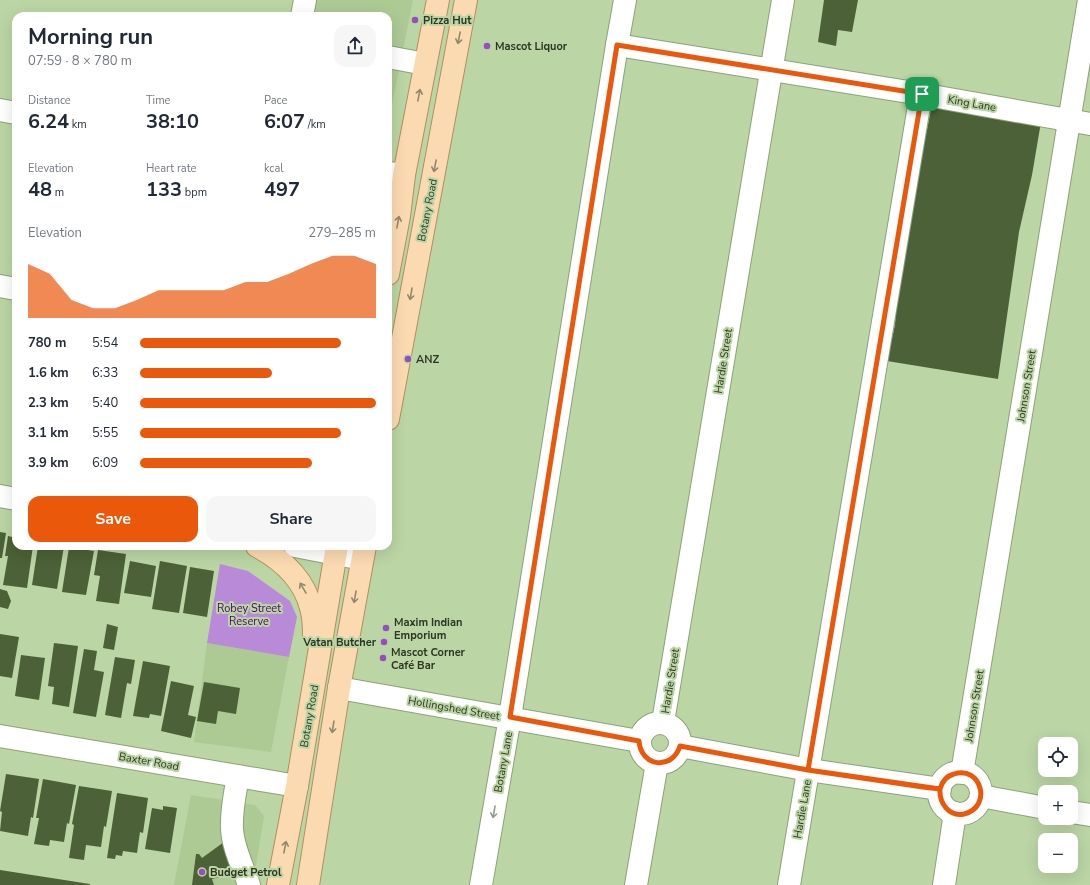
<!DOCTYPE html>
<meta charset="utf-8">
<style>
body{margin:0;font-family:"Nunito Sans",sans-serif;background:#f6f6f7;color:#1f2937;height:100vh;display:flex;flex-direction:column;font-size:15px;white-space:nowrap}
*{box-sizing:border-box;margin:0}
p{font-size:13px;color:#747a83}
.icon{flex:none;width:22px;height:22px;fill:none;stroke:currentColor;stroke-width:2;stroke-linecap:round;stroke-linejoin:round}
.map{position:relative;flex:1;overflow:hidden}
.side{position:absolute;left:12px;top:12px;width:380px;height:538px;display:flex;flex-direction:column;background:#fff;border-radius:12px;box-shadow:0 4px 16px #0002}
.side>*{flex:none}
.fabs{position:absolute;left:1038px;top:737px;display:grid;gap:8px}
.fabs a{display:grid;place-items:center;width:40px;height:40px;border-radius:8px;background:#fff;box-shadow:0 4px 16px #0002;font-size:20px}
.pin{position:absolute;display:grid;place-items:center;width:34px;height:34px;color:#fff;margin:-17px;border-radius:8px;box-shadow:0 2px 6px #0006}
.round{display:grid;place-items:center;flex:none;width:42px;height:42px;border-radius:12px;background:#f6f6f7}
.summary{display:flex;align-items:center;justify-content:space-between;height:68px;padding:0 16px}
h1{font-size:22px;font-weight:700;line-height:30px}
.stats{display:grid;grid-template-columns:repeat(3,1fr);gap:6px;height:68px;padding:4px 16px}
.stats div{display:grid;align-content:center}
.stats b{font-size:20px;font-weight:700}
.stats small{font-size:11px;font-weight:400}
.stats p{font-size:11px}
.chart{height:112px;padding:8px 16px}
.chart p{display:flex;justify-content:space-between}
.chart svg{width:100%;height:72px;margin-top:4px;fill:#ea580c;opacity:.7}
.primary-button{display:flex;gap:8px;margin-top:auto;padding:8px 16px}
.primary-button a{flex:1;height:46px;border-radius:12px;background:#ea580c;color:#fff;font-size:16px;font-weight:700;line-height:46px;text-align:center}
.primary-button a+a{background:#f6f6f7;color:#1f2937}
ul{padding:0 16px;list-style:none;font-size:13px}
li{display:grid;grid-template-columns:64px 48px 1fr;align-items:center;height:30px}
li i{height:10px;border-radius:5px;background:#ea580c}
.map>svg:first-child{display:block}
.built{fill:#adca95}
.green{fill:#b88ad7}
.building{fill:#4c6137}
.lines{fill:none;stroke-linecap:round;stroke-linejoin:round}
.minor-casing{stroke:#8ca376;stroke-width:24}
.major-casing{stroke:#b1905f;stroke-width:24}
.minor{stroke:#fff;stroke-width:22}
.major{stroke:#fbdab2;stroke-width:22}
.oneway{stroke:#94886a}
.oneway2{stroke:#969a91}
.route-casing{stroke:#fff;stroke-width:8}
.route{stroke:#ea580c;stroke-width:5}
.poi-dot{fill:#954ec1;stroke:#bbd5a5;stroke-width:1.5}
.labels{text-anchor:middle;stroke-width:4;stroke-linejoin:round;paint-order:stroke}
.poi-label{font-size:11px;font-weight:bold;fill:#2c3623;stroke:#bbd5a5;text-anchor:start}
.street-label{font-size:11px;fill:#2c3623;stroke:#bbd5a5}
.park-label{font-size:11px;fill:#4e036f;stroke:#bbd5a5}
</style>
<div class="map">
<svg width="1090" height="885" viewBox="0 0 1090 885">
<rect width="100%" height="100%" fill="#bbd5a5"/>
<!-- built -->
<g class="built">
<path d="M 316,0 L 413,0 L 388,125 L 388,16 L 313,16 Z"/>
<path d="M 207,643 L 289,657 L 271,752 L 194,742 Z"/>
<path d="M 191,795 L 255,805 L 264,816 L 255,871 L 250,885 L 174,885 Z"/>
</g>
<!-- green -->
<path class="green" d="M 220,564 L 248,571 L 290,601 L 297,617 L 289,657 L 207,643 Z"/>
<!-- building -->
<g class="building">
<path d="M 824,0 L 858,0 L 852,32 L 838,30 L 836,46 L 818,42 Z"/>
<path d="M 932,105 L 1041,122 L 1032,175 L 1019,232 L 998,379 L 887,361 L 895,325 L 897,297 L 901,269 L 908,241 L 921,159 Z"/>
<path d="M 0,532 L 6,533 L 2,558 L 0,558 Z"/>
<path d="M 8,536 L 16,538 L 16,546 L 33,546 L 27,588 L 3,585 L 8,556 L 5,556 Z"/>
<path d="M 38,546 L 64,546 L 57,589 L 32,585 Z"/>
<path d="M 69,547 L 94,551 L 86,595 L 62,592 Z"/>
<path d="M 98,550 L 126,554 L 119,604 L 96,601 L 100,576 L 94,575 Z"/>
<path d="M 130,561 L 156,566 L 151,597 L 124,593 Z"/>
<path d="M 160,561 L 187,566 L 179,613 L 152,609 Z"/>
<path d="M 190,567 L 214,571 L 207,617 L 183,613 Z"/>
<path d="M 0,589 L 7,591 L 11,601 L 8,609 L 0,607 Z"/>
<path d="M 107,624 L 118,627 L 114,650 L 103,648 Z"/>
<path d="M 0,634 L 19,637 L 12,678 L 0,676 Z"/>
<path d="M 54,643 L 78,646 L 69,707 L 52,704 L 54,687 L 48,686 Z"/>
<path d="M 84,649 L 97,651 L 94,670 L 104,672 L 96,717 L 73,713 Z"/>
<path d="M 21,655 L 45,658 L 39,700 L 15,696 Z"/>
<path d="M 115,657 L 135,660 L 131,684 L 127,683 L 121,718 L 105,715 Z"/>
<path d="M 143,661 L 170,666 L 161,716 L 150,714 L 149,718 L 133,716 Z"/>
<path d="M 171,681 L 194,686 L 188,715 L 196,717 L 191,738 L 161,731 Z"/>
<path d="M 204,682 L 240,688 L 236,714 L 218,711 L 216,724 L 197,721 Z"/>
<path d="M 6,774 L 39,779 L 33,818 L 31,817 L 28,836 L 0,831 L 2,812 L 0,811 Z"/>
<path d="M 43,779 L 76,785 L 69,824 L 67,823 L 64,842 L 50,840 L 49,846 L 34,844 L 39,818 L 36,818 Z"/>
<path d="M 79,786 L 112,791 L 106,827 L 104,826 L 101,847 L 86,845 L 84,860 L 69,858 L 74,825 L 72,824 Z"/>
<path d="M 117,793 L 148,798 L 143,833 L 140,832 L 137,853 L 123,851 L 122,856 L 116,855 L 115,859 L 107,858 Z"/>
<path d="M 163,806 L 177,808 L 170,853 L 145,849 L 152,808 L 163,810 Z"/>
<path d="M 235,834 L 250,869 L 212,879 L 214,885 L 192,885 L 196,854 L 199,854 L 202,858 Z"/>
<path d="M 0,870 L 90,884 L 90,885 L 0,885 Z"/>
</g>
<g class="lines">
<!-- minor casing -->
<g class="minor-casing">
<g id="minor">
<path d="M 302,16 L 305,0"/>
<path d="M 617,45 L 921,94 L 1090,124"/>
<path d="M 388,57 L 425,64"/>
<path d="M 0,110 L 16,113"/>
<path d="M 388,173 L 404,175"/>
<path d="M 0,286 L 16,289"/>
<path d="M 0,496 L 16,499"/>
<path d="M 295,546 L 362,559"/>
<path d="M 339,688 L 639,741"/>
<path d="M 663,722 L 783,0"/>
<circle cx="660" cy="743" r="20"/>
<path d="M 0,736 L 297,786"/>
<path d="M 680,746 L 809,770 L 940,789"/>
<circle cx="960" cy="793" r="21"/>
<path d="M 962,773 L 1089,0"/>
<path d="M 238,776 C 235,793 231,811 232,829 C 233,848 243,867 249,885"/>
<path d="M 981,796 L 1045,808"/>
<path d="M 1071,812 L 1090,815"/>
<path d="M 481,885 L 510,717 L 617,45 L 625,0"/>
<path d="M 636,885 L 657,763"/>
<path d="M 789,885 L 921,94"/>
<path d="M 944,885 L 955,813"/>
</g>
</g>
<!-- major casing -->
<g class="major-casing">
<g id="major">
<path d="M 388,274 L 399,216 L 404,175 L 438,0"/>
<path d="M 388,419 L 466,0"/>
<path d="M 257,546 C 283,560 304,579 311,608 C 314,617 314,627 314,637"/>
<path d="M 278,885 L 297,786 L 337,546"/>
<path d="M 308,885 L 339,688 L 365,546"/>
</g>
</g>
<!-- minor -->
<use href="#minor" class="minor"/>
<!-- major -->
<use href="#major" class="major"/>
</g>
<!-- one-way arrows -->
<defs><path id="oneway-shaft" d="M-6 0H5M1.5-3L5.5 0L1.5 3" fill="none" stroke-width="1.6" stroke-linecap="round" stroke-linejoin="round"/></defs>
<g class="oneway">
<use href="#oneway-shaft" transform="translate(459 38) rotate(101)"/>
<use href="#oneway-shaft" transform="translate(419 95) rotate(-79)"/>
<use href="#oneway-shaft" transform="translate(435 166) rotate(101)"/>
<use href="#oneway-shaft" transform="translate(398 222) rotate(-79)"/>
<use href="#oneway-shaft" transform="translate(411 294) rotate(100)"/>
<use href="#oneway-shaft" transform="translate(303 588) rotate(-120)"/>
<use href="#oneway-shaft" transform="translate(355 597) rotate(100)"/>
<use href="#oneway-shaft" transform="translate(333 727) rotate(99)"/>
<use href="#oneway-shaft" transform="translate(285 847) rotate(-79)"/>
</g>
<use class="oneway2" href="#oneway-shaft" transform="translate(494 812) rotate(100)"/>
<g class="lines">
<!-- route casing -->
<g class="route-casing">
<path id="route" d="M 922,94 L 617,45 L 510,717 L 639,741 C 641,767 672,771 680,746 L 808,770 L 940,789 C 939,803 949,817 964,814 C 993,807 981,765 954,774 C 946,776 942,782 940,789 L 923,787 L 808,770 L 922,94"/>
</g>
<!-- route -->
<use href="#route" class="route"/>
</g>
<!-- markers -->
<g class="poi-dot">
<circle cx="415" cy="20" r="4"/>
<circle cx="487" cy="46" r="4"/>
<circle cx="408" cy="359" r="4"/>
<circle cx="386" cy="628" r="4"/>
<circle cx="384" cy="642" r="4"/>
<circle cx="383" cy="658" r="4"/>
<circle cx="202" cy="872" r="4"/>
</g>
<g class="labels">
<!-- poi labels -->
<g class="poi-label">
<text x="423" y="24">Pizza Hut</text>
<text x="495" y="50">Mascot Liquor</text>
<text x="416" y="363">ANZ</text>
<text x="394" y="626">Maxim Indian<tspan x="394" dy="13">Emporium</tspan></text>
<text x="376" y="646" text-anchor="end">Vatan Butcher</text>
<text x="391" y="656">Mascot Corner<tspan x="391" dy="13">Café Bar</tspan></text>
<text x="210" y="876">Budget Petrol</text>
</g>
<!-- street labels -->
<g class="street-label">
<text transform="translate(972 103) rotate(10)" y="4">King Lane</text>
<text transform="translate(427 210) rotate(-79)" y="4">Botany Road</text>
<text transform="translate(723 361) rotate(-81)" y="4">Hardie Street</text>
<text transform="translate(1026 386) rotate(-81)" y="4">Johnson Street</text>
<text transform="translate(670 681) rotate(-81)" y="4">Hardie Street</text>
<text transform="translate(974 706) rotate(-81)" y="4">Johnson Street</text>
<text transform="translate(454 708) rotate(10)" y="4">Hollingshed Street</text>
<text transform="translate(309 716) rotate(-80)" y="4">Botany Road</text>
<text transform="translate(149 761) rotate(10)" y="4">Baxter Road</text>
<text transform="translate(503 762) rotate(-80)" y="4">Botany Lane</text>
<text transform="translate(802 809) rotate(-80)" y="4">Hardie Lane</text>
</g>
<!-- park labels -->
<g class="park-label">
<text x="249" y="612">Robey Street<tspan x="249" dy="13">Reserve</tspan></text>
</g>
</g>
</svg>
<div class="fabs">
<a><svg class="icon" aria-label="locate" viewBox="0 0 24 24"><circle cx="12" cy="12" r="6"/><path d="M12 2v4M12 18v4M2 12h4M18 12h4"/></svg></a>
<a>+</a>
<a>−</a>
</div>
<div class="pin" style="left:922px;top:94px;background:#1e9e55"><svg class="icon" aria-label="arrive" viewBox="0 0 24 24"><path d="M6 21V4h12l-3 4 3 4H6"/></svg></div>
<section class="side">
<div class="summary"><div><h1>Morning run</h1><p>07:59 · 8 × 780 m</p></div><a class="round"><svg class="icon" aria-label="share" viewBox="0 0 24 24"><path d="M12 15V3M7 8l5-5 5 5M5 13v7h14v-7"/></svg></a></div>
<div class="stats">
<div><p>Distance</p><b>6.24<small> km</small></b></div>
<div><p>Time</p><b>38:10</b></div>
<div><p>Pace</p><b>6:07<small> /km</small></b></div>
</div>
<div class="stats">
<div><p>Elevation</p><b>48<small> m</small></b></div>
<div><p>Heart rate</p><b>133<small> bpm</small></b></div>
<div><p>kcal</p><b>497</b></div>
</div>
<div class="chart"><p><span>Elevation</span>279–285 m</p>
<svg viewBox="0 0 160 44" preserveAspectRatio="none"><path d="M0 44V11L10 17L20 33L30 38L40 38L50 33L60 27L70 27L80 27L90 27L100 22L110 22L120 17L130 11L140 6L150 6L160 11V44z"/></svg>
</div>
<ul>
<li><b>780 m</b>5:54<i style="width:85%"></i></li>
<li><b>1.6 km</b>6:33<i style="width:56%"></i></li>
<li><b>2.3 km</b>5:40<i style="width:100%"></i></li>
<li><b>3.1 km</b>5:55<i style="width:85%"></i></li>
<li><b>3.9 km</b>6:09<i style="width:73%"></i></li>
</ul>
<div class="primary-button"><a>Save</a><a>Share</a></div>
</section>
</div>
